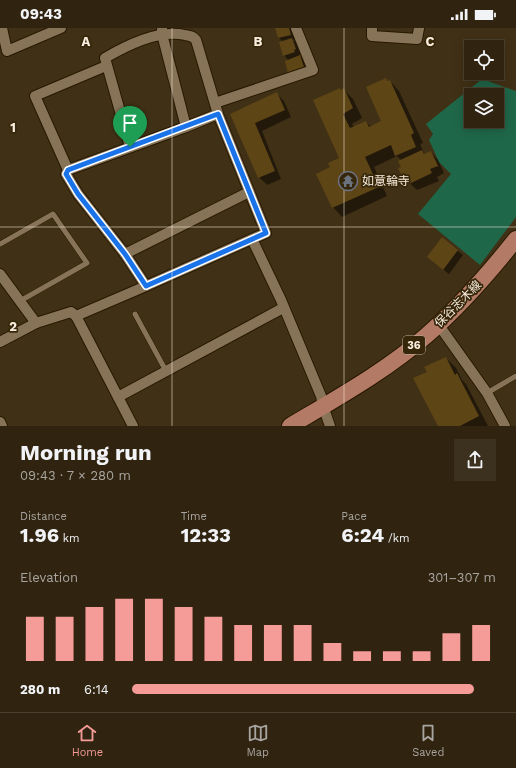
<!DOCTYPE html>
<meta charset="utf-8">
<style>
body{margin:0;font-family:"Work Sans","Noto Sans JP",sans-serif;background:#3c301e;color:#f1f3f6;height:100vh;display:flex;flex-direction:column;font-size:15px;white-space:nowrap}
*{box-sizing:border-box;margin:0}
p{font-size:13px;color:#a8a49f}
.icon{flex:none;width:22px;height:22px;fill:none;stroke:currentColor;stroke-width:2;stroke-linecap:round;stroke-linejoin:round}
.map{position:relative;height:398px;overflow:hidden}
.side{display:flex;flex-direction:column;background:#302410;flex:1}
.side>*{flex:none}
.buttons{position:absolute;left:464px;top:12px;display:grid;gap:8px}
.buttons a{display:grid;place-items:center;width:40px;height:40px;border-radius:0px;background:#302410;box-shadow:0 2px 10px #0003,0 0 0 1px #4b4130;font-size:20px}
.pin{position:absolute;display:grid;place-items:center;width:34px;height:34px;color:#fff;margin:-41px -17px;border-radius:50% 50% 50% 0;rotate:-45deg;box-shadow:0 0 4px #0007}
.pin .icon{rotate:45deg}
.round{display:grid;place-items:center;flex:none;width:42px;height:42px;border-radius:0px;background:#3c301e}
.headline{display:flex;align-items:center;justify-content:space-between;height:68px;padding:0 20px}
h1{font-size:22px;font-weight:700;line-height:30px}
.figures{display:grid;grid-template-columns:repeat(3,1fr);gap:6px;height:68px;padding:4px 20px}
.figures div{display:grid;align-content:center}
.figures b{font-size:20px;font-weight:700}
.figures small{font-size:11px;font-weight:400}
.figures p{font-size:11px}
.chart{height:112px;padding:8px 20px}
.chart p{display:flex;justify-content:space-between}
.chart svg{width:100%;height:72px;margin-top:4px;stroke:#f59b98;stroke-width:6}
ul{padding:0 20px;list-style:none;font-size:13px}
li{display:grid;grid-template-columns:64px 48px 1fr;align-items:center;height:30px}
li i{height:10px;border-radius:5px;background:#f59b98}
.status{display:flex;justify-content:space-between;align-items:center;height:28px;padding:0 20px;background:#302410;direction:ltr}
.status svg{height:11px;fill:currentColor}
.tabs{display:flex;justify-content:space-around;align-items:center;height:56px;border-top:1px solid #4b4130;background:#302410;font-size:11px;color:#a8a49f}
.tabs a{display:grid;justify-items:center;gap:2px}
.tabs .on{color:#f59b98}
.map>svg:first-child{display:block}
.green{fill:#1f6749;fill-rule:evenodd}
.shadow{fill:#0007}
.building{fill:#5e4516}
.lines{fill:none;stroke-linecap:round;stroke-linejoin:round}
.lane-casing{stroke:#271800;stroke-width:6}
.street-casing{stroke:#271800;stroke-width:12}
.primary-casing{stroke:#271800;stroke-width:18}
.lane{stroke:#877458;stroke-width:5}
.street{stroke:#877458;stroke-width:10}
.primary{stroke:#b37a65;stroke-width:16}
.route-casing{stroke:#fff;stroke-width:8}
.route{stroke:#1a73e8;stroke-width:5}
.grid{fill:none;stroke:#f9eede;stroke-width:1;stroke-opacity:0.55}
.labels{text-anchor:middle;stroke-width:3.5;stroke-linejoin:round;paint-order:stroke}
.shield{fill:#36260a;stroke:#beb29e;stroke-width:1}
.shield-label{font-size:11px;font-weight:bold;fill:#f9eede}
.poi-label{font-size:12px;fill:#f9eede;stroke:#36260a;text-anchor:start}
.street-label{font-size:12px;fill:#f9eede;stroke:#36260a}
.grid-label{font-size:13px;text-anchor:middle;font-weight:bold;fill:#f9eede;stroke:#36260a;stroke-width:3.5;stroke-linejoin:round;paint-order:stroke}
</style>
<div class="status"><b>09:43</b><svg viewBox="0 0 49 12"><path d="M0 12V9h3v3zM5 12V6h3v6zM10 12V3h3v9zM15 12V0h3v12zM26 1h20v11H26zM47 4h2v5h-2z"/></svg></div>
<div class="map">
<svg width="516" height="398" viewBox="0 0 516 398">
<rect width="100%" height="100%" fill="#403015"/>
<!-- green -->
<path class="green" d="M 482,51 L 516,63 L 516,189 L 480,237 L 418,186 L 451,146 L 439,134 L 429,112 L 433,106 L 426,96 ZM 471,67 L 497,67 L 497,93 L 471,93 Z"/>
<!-- shadow -->
<g class="shadow">
<path d="M 276,0 L 292,0 L 295,11 L 293,12 L 297,16 L 301,26 L 299,27 L 305,33 L 308,44 L 294,49 L 289,44 L 289,33 L 284,27 L 283,14 L 279,10 Z"/>
<path d="M 386,52 L 388,54 L 390,53 L 399,63 L 423,115 L 420,116 L 424,125 L 425,127 L 431,124 L 438,132 L 444,145 L 437,149 L 439,153 L 417,162 L 404,150 L 401,132 L 397,128 L 374,139 L 387,168 L 342,189 L 333,179 L 331,140 L 340,131 L 340,61 L 341,62 L 343,61 L 353,71 L 362,90 L 352,96 L 354,99 L 366,94 L 371,99 L 383,94 Z"/>
<path d="M 277,66 L 284,73 L 291,89 L 262,103 L 281,151 L 267,157 L 259,149 L 232,87 Z"/>
<path d="M 442,211 L 463,227 L 449,246 L 433,234 Z"/>
<path d="M 446,330 L 456,340 L 462,352 L 466,356 L 488,398 L 438,398 L 428,344 Z"/>
</g>
<!-- building -->
<g class="building">
<path d="M 275,0 L 289,0 L 291,7 L 278,10 Z"/>
<path d="M 292,10 L 296,21 L 294,22 L 295,24 L 283,28 L 279,14 Z"/>
<path d="M 300,27 L 304,39 L 288,45 L 285,33 Z"/>
<path d="M 386,50 L 387,53 L 390,52 L 414,105 L 411,107 L 416,119 L 395,128 L 391,117 L 365,129 L 379,159 L 332,180 L 316,146 L 330,139 L 328,135 L 339,130 L 313,72 L 340,60 L 340,62 L 344,60 L 353,80 L 343,86 L 350,100 L 366,93 L 369,99 L 381,93 L 366,59 Z"/>
<path d="M 277,64 L 285,82 L 255,95 L 275,143 L 258,150 L 230,86 Z"/>
<path d="M 422,122 L 424,126 L 431,123 L 438,138 L 430,141 L 432,145 L 409,156 L 406,149 L 403,150 L 398,140 L 401,139 L 398,133 Z"/>
<path d="M 442,209 L 458,222 L 443,242 L 427,229 Z"/>
<path d="M 446,329 L 455,347 L 457,345 L 479,388 L 460,398 L 438,398 L 413,350 L 427,344 L 424,339 Z"/>
</g>
<g class="lines">
<!-- lane casing -->
<g class="lane-casing">
<g id="lane">
<path d="M 0,216 L 53,186 L 87,235 L 20,273"/>
<path d="M 135,286 L 166,343"/>
<path d="M 487,365 L 516,348"/>
</g>
</g>
<!-- street casing -->
<g class="street-casing">
<g id="street">
<path d="M 2,0 L 7,23 L 61,0"/>
<path d="M 162,0 L 162,6 L 186,99 L 218,86"/>
<path d="M 372,0 L 372,8 L 417,11 L 419,0"/>
<path d="M 215,75 L 313,42 L 296,0"/>
<path d="M 130,119 L 105,30 C 127,17 160,1 185,7 C 190,8 193,8 196,12 L 218,86 L 266,205 L 252,211 L 281,272 L 321,368 L 323,378 L 330,398"/>
<path d="M 68,142 L 35,68 L 106,38"/>
<path d="M 125,226 L 249,164"/>
<path d="M 0,246 L 36,295"/>
<path d="M 146,258 L 252,211"/>
<path d="M 76,288 L 146,258 L 125,226 L 78,166 L 66,146 L 68,142 L 186,99"/>
<path d="M 438,296 L 487,365 L 505,398"/>
<path d="M 0,314 L 36,295 L 71,284 L 76,288 L 133,398"/>
<path d="M 118,369 L 283,280"/>
<path d="M 0,394 L 2,398"/>
</g>
</g>
<!-- primary casing -->
<g class="primary-casing">
<path id="primary" d="M 290,398 C 337,370 386,343 427,307 C 460,278 489,245 516,211"/>
</g>
<!-- lane -->
<use href="#lane" class="lane"/>
<!-- street -->
<use href="#street" class="street"/>
<!-- primary -->
<use href="#primary" class="primary"/>
</g>
<g class="lines">
<!-- route casing -->
<g class="route-casing">
<path id="route" d="M 218,86 L 266,205 L 146,258 L 125,226 L 78,166 L 66,146 L 68,142 Z"/>
</g>
<!-- route -->
<use href="#route" class="route"/>
</g>
<!-- grid -->
<path class="grid" d="M 172,0 L 172,398M 344,0 L 344,398M 0,199 L 516,199"/>
<!-- icons -->
<defs>
<g id="temple-ring" transform="scale(1)"><circle r="9.5" fill="#36260a" stroke="#6b7280" stroke-width="1.5"/><path d="M0-6L5-2H3V0L6.5 2.5H4V6H1.5V3h-3V6H-4V2.5H-6.5L-3 0V-2H-5Z" fill="#6b7280"/></g>
</defs>
<g fill-rule="evenodd">
<use href="#temple-ring" x="348" y="153"/>
</g>
<g class="labels">
<!-- shield labels -->
<rect class="shield" x="403" y="308" width="22" height="18" rx="3"/>
<g class="shield-label">
<text x="414" y="321">36</text>
</g>
<!-- poi labels -->
<g class="poi-label">
<text x="362" y="157">如意輪寺</text>
</g>
<!-- street labels -->
<g class="street-label">
<text transform="translate(458 276) rotate(-45)" y="4">保谷志木線</text>
</g>
</g>
<g class="grid-label">
<text x="86" y="18">A</text>
<text x="258" y="18">B</text>
<text x="430" y="18">C</text>
<text x="13" y="104">1</text>
<text x="13" y="303">2</text>
</g>
</svg>
<div class="buttons">
<a><svg class="icon" aria-label="locate" viewBox="0 0 24 24"><circle cx="12" cy="12" r="6"/><path d="M12 2v4M12 18v4M2 12h4M18 12h4"/></svg></a>
<a><svg class="icon" aria-label="layers" viewBox="0 0 24 24"><path d="M12 4l9 5-9 5-9-5zM3 14l9 5 9-5"/></svg></a>
</div>
<div class="pin" style="left:130px;top:119px;background:#1e9e55"><svg class="icon" aria-label="arrive" viewBox="0 0 24 24"><path d="M6 21V4h12l-3 4 3 4H6"/></svg></div>
</div>
<section class="side">
<div class="headline"><div><h1>Morning run</h1><p>09:43 · 7 × 280 m</p></div><a class="round"><svg class="icon" aria-label="share" viewBox="0 0 24 24"><path d="M12 15V3M7 8l5-5 5 5M5 13v7h14v-7"/></svg></a></div>
<div class="figures">
<div><p>Distance</p><b>1.96<small> km</small></b></div>
<div><p>Time</p><b>12:33</b></div>
<div><p>Pace</p><b>6:24<small> /km</small></b></div>
</div>
<div class="chart"><p><span>Elevation</span>301–307 m</p>
<svg viewBox="0 0 160 44" preserveAspectRatio="none"><path d="M5 44V17M15 44V17M25 44V11M35 44V6M45 44V6M55 44V11M65 44V17M75 44V22M85 44V22M95 44V22M105 44V33M115 44V38M125 44V38M135 44V38M145 44V27M155 44V22"/></svg>
</div>
<ul>
<li><b>280 m</b>6:14<i style="width:94%"></i></li>
</ul>
</section>
<nav class="tabs">
<a class="on"><svg class="icon" aria-label="home" viewBox="0 0 24 24"><path d="M3 11l9-7 9 7M6 9v11h12V9"/></svg>Home</a>
<a><svg class="icon" aria-label="map" viewBox="0 0 24 24"><path d="M3 6l6-2 6 2 6-2v14l-6 2-6-2-6 2zM9 4v14M15 6v14"/></svg>Map</a>
<a><svg class="icon" aria-label="saved" viewBox="0 0 24 24"><path d="M7 4h10v16l-5-4-5 4z"/></svg>Saved</a>
</nav>
